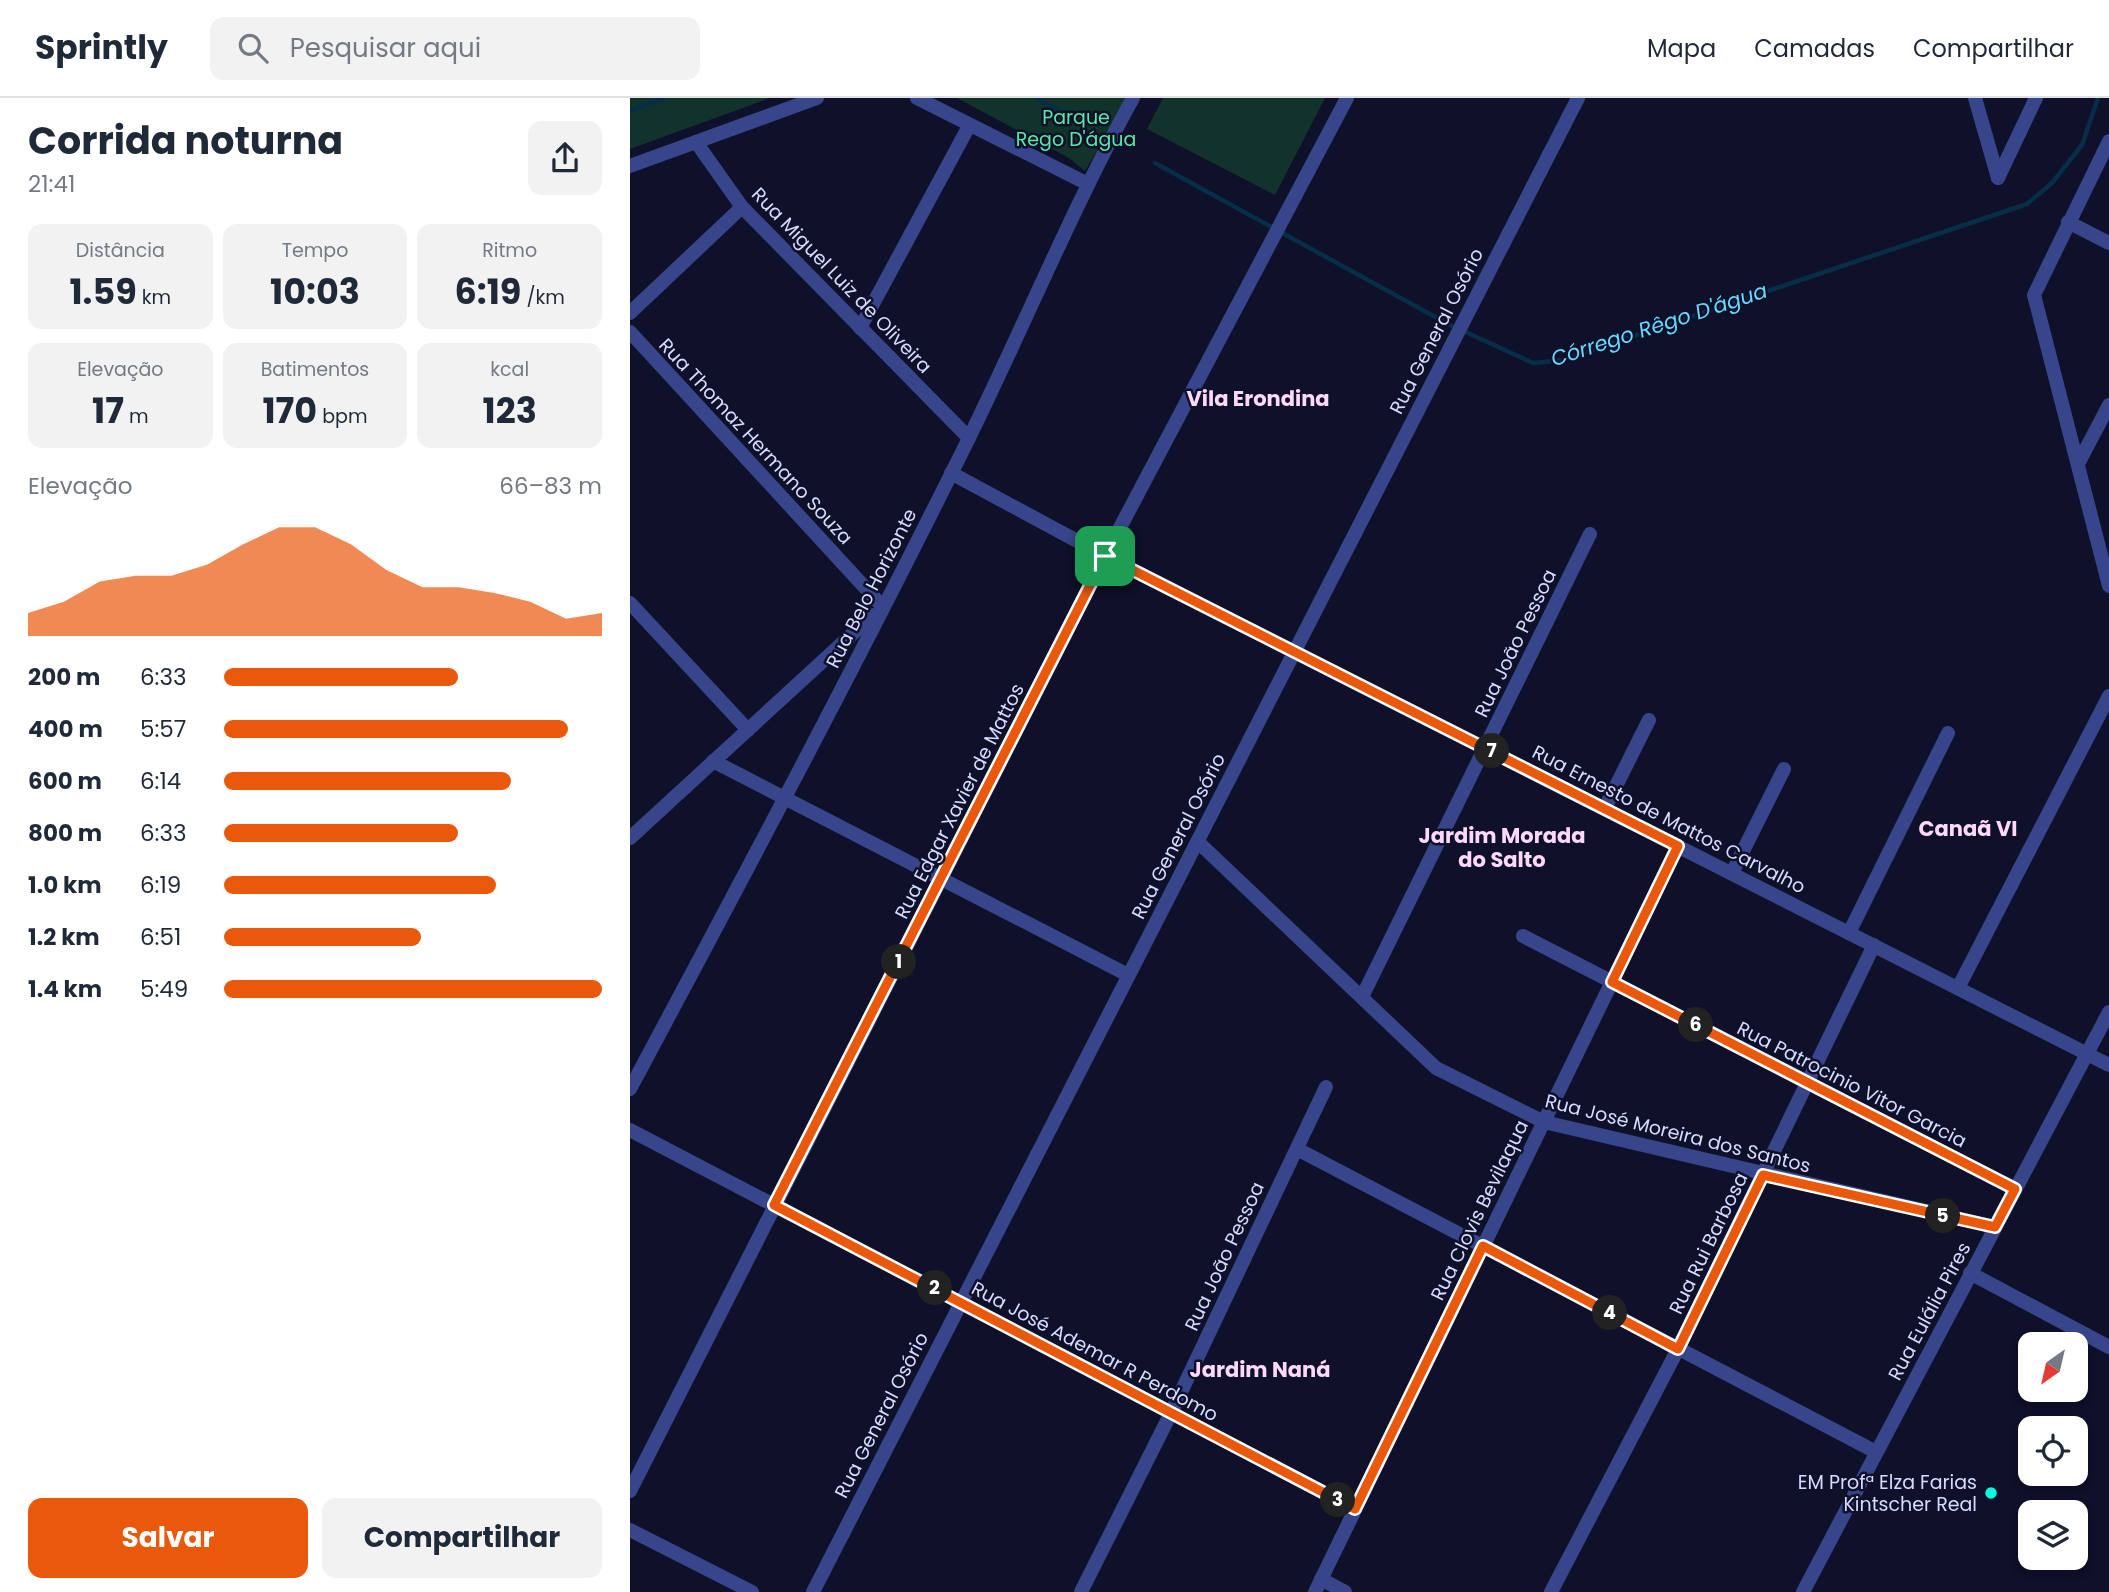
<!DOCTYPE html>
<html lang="pt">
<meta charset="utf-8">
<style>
body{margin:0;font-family:Poppins,sans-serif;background:#f2f2f3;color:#1f2937;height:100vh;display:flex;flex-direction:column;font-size:26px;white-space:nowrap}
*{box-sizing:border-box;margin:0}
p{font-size:23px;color:#747a83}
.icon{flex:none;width:38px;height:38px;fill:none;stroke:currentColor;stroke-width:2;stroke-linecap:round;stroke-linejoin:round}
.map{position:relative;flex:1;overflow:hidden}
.side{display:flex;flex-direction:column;background:#fff;width:630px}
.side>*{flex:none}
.needle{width:46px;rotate:214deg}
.fabs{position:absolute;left:1388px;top:1234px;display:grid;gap:14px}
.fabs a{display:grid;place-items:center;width:70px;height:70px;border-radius:14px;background:#fff;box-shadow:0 4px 10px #0003;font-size:35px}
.pin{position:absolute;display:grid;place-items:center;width:60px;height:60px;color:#fff;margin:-30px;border-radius:14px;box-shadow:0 4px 10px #0006}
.km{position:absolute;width:35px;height:35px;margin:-18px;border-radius:50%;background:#222;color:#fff;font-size:19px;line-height:35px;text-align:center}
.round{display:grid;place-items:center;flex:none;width:74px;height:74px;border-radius:14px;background:#f2f2f3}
.summary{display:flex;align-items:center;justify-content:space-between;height:119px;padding:0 28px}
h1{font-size:38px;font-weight:700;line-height:52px}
.stats{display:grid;grid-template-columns:repeat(3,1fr);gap:10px;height:119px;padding:7px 28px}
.stats div{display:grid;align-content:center;border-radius:14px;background:#f2f2f3;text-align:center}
.stats b{font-size:35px;font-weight:700}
.stats small{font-size:19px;font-weight:400}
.stats p{font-size:19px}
.chart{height:196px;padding:14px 28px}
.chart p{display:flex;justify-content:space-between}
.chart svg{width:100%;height:126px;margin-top:7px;fill:#ea580c;opacity:.7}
.button{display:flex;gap:14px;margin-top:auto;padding:14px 28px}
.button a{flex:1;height:80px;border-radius:14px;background:#ea580c;color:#fff;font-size:28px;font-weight:700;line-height:80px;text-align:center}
.button a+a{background:#f2f2f3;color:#1f2937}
ul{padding:0 28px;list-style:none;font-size:23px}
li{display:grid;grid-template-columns:112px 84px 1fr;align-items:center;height:52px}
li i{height:18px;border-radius:9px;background:#ea580c}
header{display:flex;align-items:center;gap:42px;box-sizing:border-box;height:98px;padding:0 35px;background:#fff;border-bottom:2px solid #e0e1e3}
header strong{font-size:33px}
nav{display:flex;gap:38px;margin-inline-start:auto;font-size:24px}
.search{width:490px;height:63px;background:#f2f2f3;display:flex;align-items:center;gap:18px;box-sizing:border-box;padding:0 24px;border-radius:14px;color:#747a83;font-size:26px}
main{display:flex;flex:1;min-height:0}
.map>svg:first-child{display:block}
.green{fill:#11332b}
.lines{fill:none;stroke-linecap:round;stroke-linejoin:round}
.stream{stroke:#072e49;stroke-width:4.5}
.street{stroke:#37468b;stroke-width:14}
.route-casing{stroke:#fff;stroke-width:14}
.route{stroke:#ea580c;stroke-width:9}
.poi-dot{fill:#03ffe1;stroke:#0f1029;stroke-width:2.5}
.labels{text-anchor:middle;stroke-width:5;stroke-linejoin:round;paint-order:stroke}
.park-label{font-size:19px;fill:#5be7a5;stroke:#0f1029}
.street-label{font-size:19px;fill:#d7dbff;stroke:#0f1029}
.poi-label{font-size:19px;fill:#d7dbff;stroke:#0f1029;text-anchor:end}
.water-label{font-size:21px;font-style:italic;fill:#65d9ff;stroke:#0f1029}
.neighbourhood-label{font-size:21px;font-weight:bold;fill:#ffd9f9;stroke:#0f1029}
</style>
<header>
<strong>Sprintly</strong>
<div class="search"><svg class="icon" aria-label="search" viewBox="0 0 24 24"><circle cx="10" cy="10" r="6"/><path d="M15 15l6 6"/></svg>Pesquisar aqui</div>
<nav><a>Mapa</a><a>Camadas</a><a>Compartilhar</a></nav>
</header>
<main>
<section class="side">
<div class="summary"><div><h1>Corrida noturna</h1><p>21:41</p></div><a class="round"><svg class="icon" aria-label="share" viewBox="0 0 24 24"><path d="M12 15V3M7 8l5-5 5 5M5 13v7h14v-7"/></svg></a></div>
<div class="stats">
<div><p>Distância</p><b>1.59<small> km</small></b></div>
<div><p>Tempo</p><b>10:03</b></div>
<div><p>Ritmo</p><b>6:19<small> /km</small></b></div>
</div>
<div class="stats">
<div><p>Elevação</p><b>17<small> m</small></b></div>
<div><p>Batimentos</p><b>170<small> bpm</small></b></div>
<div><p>kcal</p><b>123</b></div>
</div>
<div class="chart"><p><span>Elevação</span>66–83 m</p>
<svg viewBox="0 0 160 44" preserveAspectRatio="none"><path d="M0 44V36L10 32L20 25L30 23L40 23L50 19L60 12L70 6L80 6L90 12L100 21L110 27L120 27L130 29L140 32L150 38L160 36V44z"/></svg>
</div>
<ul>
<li><b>200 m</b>6:33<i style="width:62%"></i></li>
<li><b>400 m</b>5:57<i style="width:91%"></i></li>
<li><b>600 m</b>6:14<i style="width:76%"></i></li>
<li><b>800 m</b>6:33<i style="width:62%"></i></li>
<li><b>1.0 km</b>6:19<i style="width:72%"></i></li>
<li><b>1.2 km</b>6:51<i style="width:52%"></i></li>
<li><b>1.4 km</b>5:49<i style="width:100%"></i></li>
</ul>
<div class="button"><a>Salvar</a><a>Compartilhar</a></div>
</section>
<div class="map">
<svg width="1479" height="1494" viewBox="0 0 1479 1494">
<rect width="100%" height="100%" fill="#0f1029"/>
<!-- green -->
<g class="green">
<path d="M 0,0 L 140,0 L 0,51 Z"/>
<path d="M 327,0 L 498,0 L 455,73 L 439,60 Z"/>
<path d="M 533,0 L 695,0 L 645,97 L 517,31 Z"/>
</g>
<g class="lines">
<!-- stream -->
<g class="stream">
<path d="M 406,0 L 454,26"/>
<path d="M 0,13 L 34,0"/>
<path d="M 525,65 L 818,226 L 903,265 L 932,262 L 1397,106 L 1422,85 L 1452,47 L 1468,0"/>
</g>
<!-- street -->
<g class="street">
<path d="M 287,0 L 458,86"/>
<path d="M 1345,0 L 1368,80"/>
<path d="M 1479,43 L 1404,197 L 1479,488"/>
<path d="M 66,44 L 112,109 L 339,340"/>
<path d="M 0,68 L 187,0"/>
<path d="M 1368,80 L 1406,0"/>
<path d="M 1438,124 L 1479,145"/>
<path d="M 0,215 L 112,109"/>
<path d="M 230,230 L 339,28"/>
<path d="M 0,234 L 252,508"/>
<path d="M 1449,364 L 1479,307"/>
<path d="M 321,375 L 475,458 L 1479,967"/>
<path d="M 0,505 L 118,632"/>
<path d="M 83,663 L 498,877"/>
<path d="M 975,710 L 1019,622"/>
<path d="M 0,740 L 243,517"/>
<path d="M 568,744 L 806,970 L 914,1024 L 1365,1129"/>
<path d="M 1102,775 L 1154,671"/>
<path d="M 1219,835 L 1318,635"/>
<path d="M 893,838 L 1385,1091"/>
<path d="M 1328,890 L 1479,598"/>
<path d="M 733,897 L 960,436"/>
<path d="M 0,991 C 115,776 230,560 338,342 C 394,228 442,111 503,0"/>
<path d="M 0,1032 L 725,1411"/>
<path d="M 667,1051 L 1246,1354"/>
<path d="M 1340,1175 L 1479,1249"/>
<path d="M 0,1393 L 475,458 L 717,0"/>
<path d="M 0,1432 L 122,1494"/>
<path d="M 691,1481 L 715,1494"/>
<path d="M 183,1494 L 948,0"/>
<path d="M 451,1494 L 541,1315 L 696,989"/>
<path d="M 685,1494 L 1048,748"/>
<path d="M 921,1494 L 1048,1251 L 1244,847"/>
<path d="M 1173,1494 L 1479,914"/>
</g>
</g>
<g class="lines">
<!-- route casing -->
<g class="route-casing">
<path id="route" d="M 475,458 L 1048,748 L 982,884 L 1385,1091 L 1365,1129 L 1133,1077 L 1048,1251 L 853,1148 L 725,1411 L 144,1107 Z"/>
</g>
<!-- route -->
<use href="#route" class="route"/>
</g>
<!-- markers -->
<circle class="poi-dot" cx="1361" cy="1395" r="7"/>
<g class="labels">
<!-- park labels -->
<g class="park-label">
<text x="446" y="26">Parque<tspan x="446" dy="22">Rego D'água</tspan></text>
</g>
<!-- street labels -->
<g class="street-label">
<text transform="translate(212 182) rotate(46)" y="7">Rua Miguel Luiz de Oliveira</text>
<text transform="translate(806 233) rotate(-63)" y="7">Rua General Osório</text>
<text transform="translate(126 343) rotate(47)" y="7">Rua Thomaz Hermano Souza</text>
<text transform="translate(241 490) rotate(-63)" y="7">Rua Belo Horizonte</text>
<text transform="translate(885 545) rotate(-64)" y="7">Rua João Pessoa</text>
<text transform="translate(329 703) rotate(-63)" y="7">Rua Edgar Xavier de Mattos</text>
<text transform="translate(1039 721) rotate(27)" y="7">Rua Ernesto de Mattos Carvalho</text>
<text transform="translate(548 738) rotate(-63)" y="7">Rua General Osório</text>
<text transform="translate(1222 986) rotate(27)" y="7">Rua Patrocinio Vitor Garcia</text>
<text transform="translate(1048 1035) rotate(14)" y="7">Rua José Moreira dos Santos</text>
<text transform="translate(849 1112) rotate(-64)" y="7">Rua Clovis Bevilaqua</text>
<text transform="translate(1078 1145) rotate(-64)" y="7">Rua Rui Barbosa</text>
<text transform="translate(594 1158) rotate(-65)" y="7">Rua João Pessoa</text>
<text transform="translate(1299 1213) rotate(-62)" y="7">Rua Eulália Pires</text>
<text transform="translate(465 1253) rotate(28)" y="7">Rua José Ademar R Perdomo</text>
<text transform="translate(251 1317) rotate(-63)" y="7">Rua General Osório</text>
</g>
<!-- poi labels -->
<g class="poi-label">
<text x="1347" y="1391">EM Profª Elza Farias<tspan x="1347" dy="22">Kintscher Real</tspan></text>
</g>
<!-- water labels -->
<g class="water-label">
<text transform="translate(1029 227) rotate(-18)" y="7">Córrego Rêgo D'água</text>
</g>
<!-- neighbourhood labels -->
<g class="neighbourhood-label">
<text x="628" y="308">Vila Erondina</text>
<text x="1338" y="738">Canaã VI</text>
<text x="872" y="745">Jardim Morada<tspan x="872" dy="24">do Salto</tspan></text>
<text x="630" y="1279">Jardim Naná</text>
</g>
</g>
</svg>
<div class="fabs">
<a><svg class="needle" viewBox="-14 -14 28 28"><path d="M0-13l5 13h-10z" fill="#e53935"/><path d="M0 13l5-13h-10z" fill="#747a83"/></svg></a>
<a><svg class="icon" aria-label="locate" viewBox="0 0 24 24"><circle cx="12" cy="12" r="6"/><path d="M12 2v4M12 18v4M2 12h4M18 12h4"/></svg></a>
<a><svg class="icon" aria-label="layers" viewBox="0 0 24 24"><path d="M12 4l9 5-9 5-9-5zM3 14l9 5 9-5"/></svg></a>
</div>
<div class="pin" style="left:475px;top:458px;background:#1e9e55"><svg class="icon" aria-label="arrive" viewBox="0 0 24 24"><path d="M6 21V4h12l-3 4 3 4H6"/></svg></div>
<b class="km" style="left:269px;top:864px">1</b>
<b class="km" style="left:305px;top:1190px">2</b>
<b class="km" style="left:708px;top:1402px">3</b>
<b class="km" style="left:980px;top:1215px">4</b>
<b class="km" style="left:1313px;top:1118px">5</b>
<b class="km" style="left:1066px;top:927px">6</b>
<b class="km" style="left:862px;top:653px">7</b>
</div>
</main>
